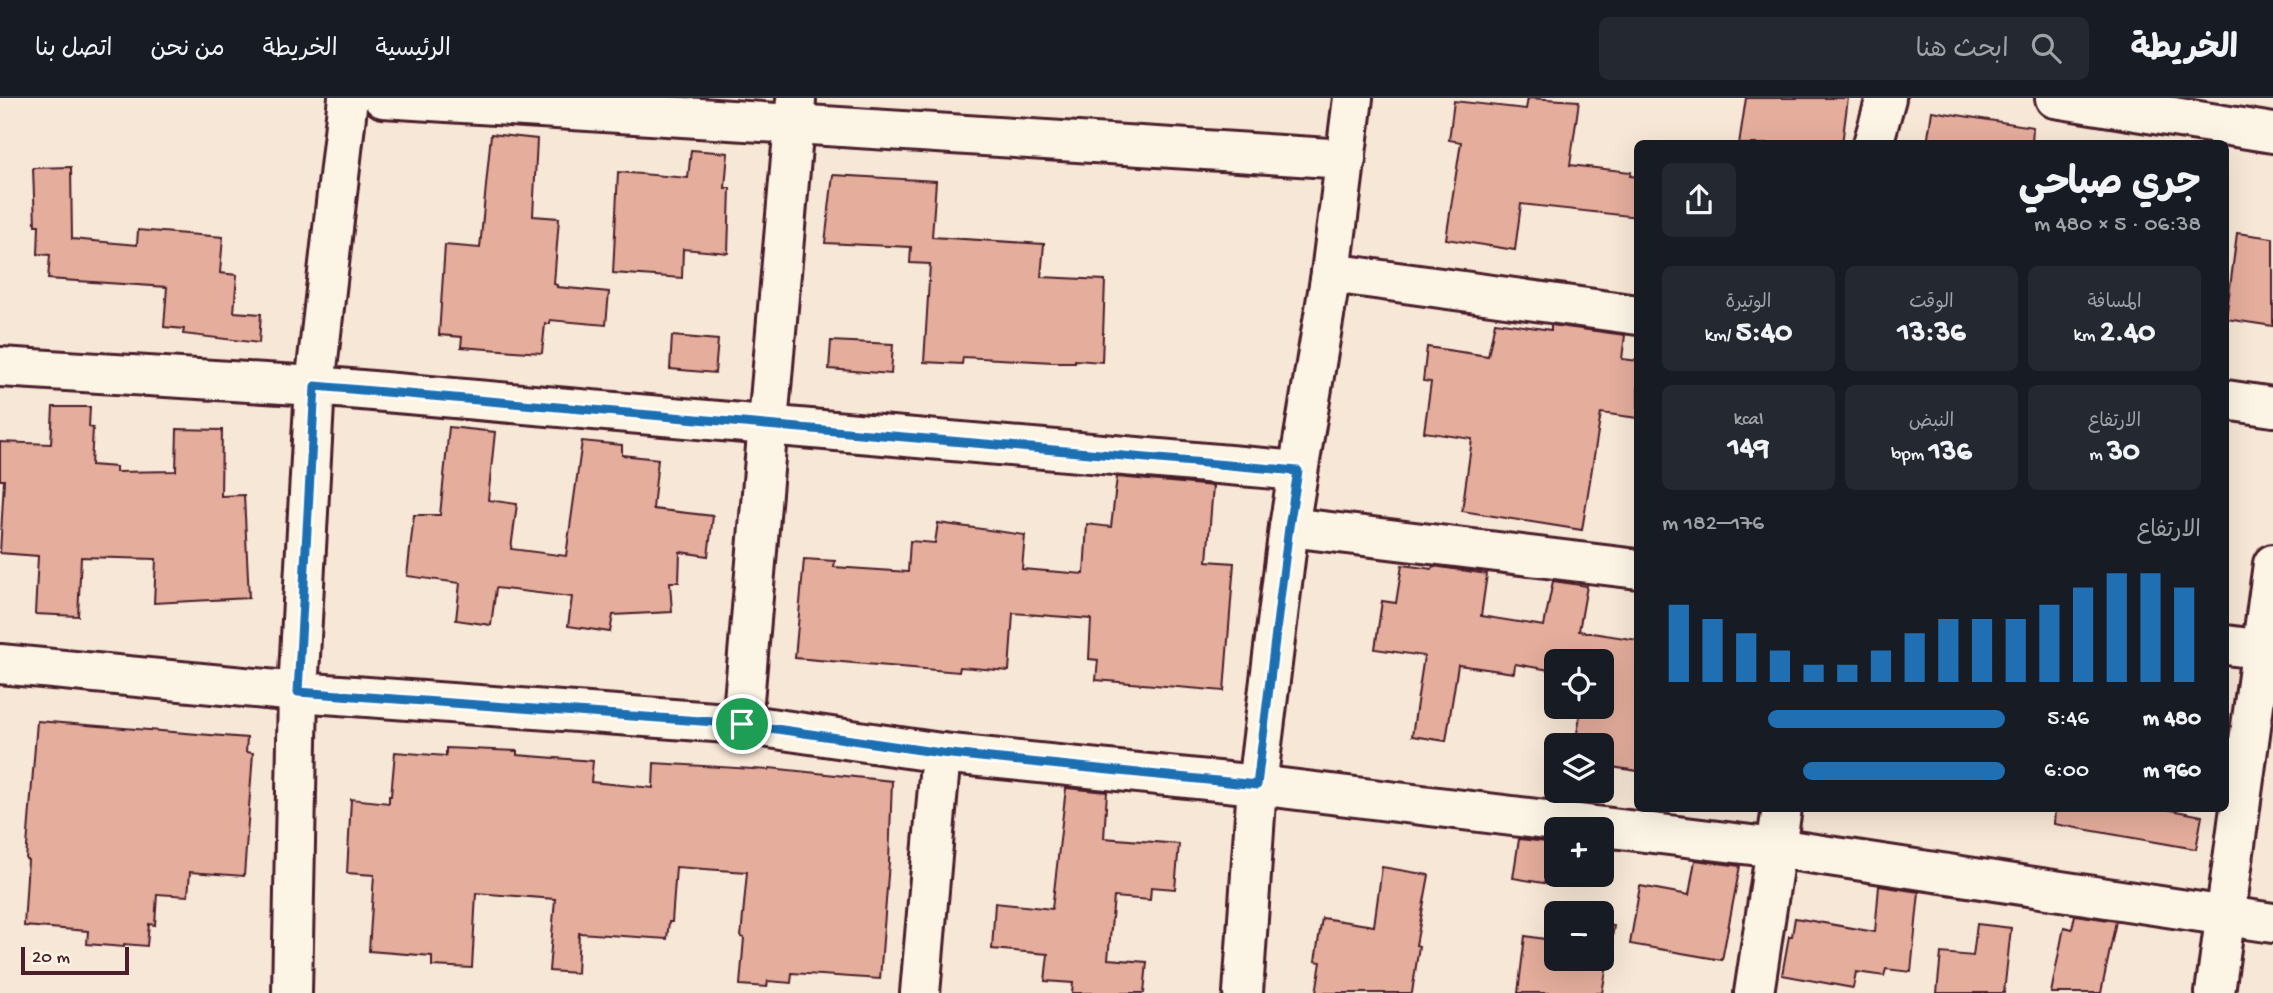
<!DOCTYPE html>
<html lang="ar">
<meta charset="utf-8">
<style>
body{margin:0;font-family:"Gochi Hand","Playpen Sans Arabic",sans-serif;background:#242831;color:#f1f3f6;direction:rtl;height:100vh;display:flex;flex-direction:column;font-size:26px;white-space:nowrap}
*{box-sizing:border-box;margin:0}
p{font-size:23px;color:#9ea1a6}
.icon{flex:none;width:38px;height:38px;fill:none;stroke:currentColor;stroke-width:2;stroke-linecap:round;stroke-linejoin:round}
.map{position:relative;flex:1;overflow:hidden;direction:ltr}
.side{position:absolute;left:1634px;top:42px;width:595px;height:672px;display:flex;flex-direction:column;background:#171b24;border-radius:10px;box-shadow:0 7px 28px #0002;direction:rtl}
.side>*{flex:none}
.controls{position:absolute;left:1544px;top:551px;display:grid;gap:14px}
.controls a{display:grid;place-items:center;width:70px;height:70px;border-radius:10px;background:#171b24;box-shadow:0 7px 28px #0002;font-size:35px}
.scale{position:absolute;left:21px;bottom:18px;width:108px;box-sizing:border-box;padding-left:7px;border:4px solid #4a1f2b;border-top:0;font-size:19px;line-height:24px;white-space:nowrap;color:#4a1f2b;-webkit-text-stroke:5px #fcf5e5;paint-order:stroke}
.pin{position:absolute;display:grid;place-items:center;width:60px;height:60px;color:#fff;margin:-30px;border:4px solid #fff;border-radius:50%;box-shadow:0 2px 7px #0007}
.round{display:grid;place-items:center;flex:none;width:74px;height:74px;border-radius:10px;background:#242831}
.headline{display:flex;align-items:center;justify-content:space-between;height:119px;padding:0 28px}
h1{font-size:38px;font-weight:700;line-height:52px}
.stats{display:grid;grid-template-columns:repeat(3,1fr);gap:10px;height:119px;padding:7px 28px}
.stats div{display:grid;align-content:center;border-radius:10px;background:#242831;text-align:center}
.stats b{font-size:30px;font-weight:700}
.stats small{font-size:19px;font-weight:400}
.stats p{font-size:19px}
.chart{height:196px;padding:14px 28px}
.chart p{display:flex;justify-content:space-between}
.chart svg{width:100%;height:126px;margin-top:7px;stroke:#1f6fb2;stroke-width:6}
ul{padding:0 28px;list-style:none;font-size:23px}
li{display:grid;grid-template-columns:112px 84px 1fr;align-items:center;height:52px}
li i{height:18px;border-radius:9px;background:#1f6fb2}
header{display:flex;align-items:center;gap:42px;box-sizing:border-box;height:98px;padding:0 35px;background:#171b24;border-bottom:2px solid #363941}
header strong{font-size:33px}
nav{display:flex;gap:38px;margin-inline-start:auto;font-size:24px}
.search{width:490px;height:63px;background:#242831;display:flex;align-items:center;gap:18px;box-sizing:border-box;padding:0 24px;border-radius:10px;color:#9ea1a6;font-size:26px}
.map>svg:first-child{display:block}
.building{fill:#e4ad9c;stroke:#4a1f2b;stroke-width:2}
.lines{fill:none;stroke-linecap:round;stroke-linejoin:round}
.minor-casing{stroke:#4a1f2b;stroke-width:44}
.minor{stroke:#fcf5e5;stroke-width:38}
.route-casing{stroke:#fff;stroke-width:14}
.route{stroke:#1f6fb2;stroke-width:9}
</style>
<header>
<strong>الخريطة</strong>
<div class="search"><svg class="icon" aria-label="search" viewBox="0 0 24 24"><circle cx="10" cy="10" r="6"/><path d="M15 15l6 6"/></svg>ابحث هنا</div>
<nav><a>الرئيسية</a><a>الخريطة</a><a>من نحن</a><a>اتصل بنا</a></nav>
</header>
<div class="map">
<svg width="2273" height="895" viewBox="0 0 2273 895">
<rect width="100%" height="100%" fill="#f7e7d6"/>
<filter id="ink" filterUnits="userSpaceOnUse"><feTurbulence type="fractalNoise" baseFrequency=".0143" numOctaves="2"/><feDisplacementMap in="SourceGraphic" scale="14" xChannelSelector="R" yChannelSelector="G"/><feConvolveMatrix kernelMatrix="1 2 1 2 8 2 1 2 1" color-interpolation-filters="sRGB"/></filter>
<g filter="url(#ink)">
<!-- building -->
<g class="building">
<path d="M 1528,0 L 1579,3 L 1570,67 L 1631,74 L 1630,78 L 1638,79 L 1638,119 L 1521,106 L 1515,152 L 1446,141 L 1461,44 L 1449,42 L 1454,3 L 1526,11 Z"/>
<path d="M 1746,0 L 1848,0 L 1842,46 L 1739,46 Z"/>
<path d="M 1932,13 L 2033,29 L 2032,46 L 1927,46 Z"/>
<path d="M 491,36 L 537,41 L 533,118 L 559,120 L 554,186 L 557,187 L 557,189 L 609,194 L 606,227 L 550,222 L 550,226 L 545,226 L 542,255 L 461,249 L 462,239 L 439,237 L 445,147 L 480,150 Z"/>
<path d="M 691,52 L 728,55 L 725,90 L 730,90 L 728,155 L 683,151 L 682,180 L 613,175 L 618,74 L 688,80 Z"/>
<path d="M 71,69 L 72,141 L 137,147 L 138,132 L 223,139 L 220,175 L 237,177 L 234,214 L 261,216 L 259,245 L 183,236 L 184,231 L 164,229 L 167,189 L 48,181 L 50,157 L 38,156 L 39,127 L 35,127 L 33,70 Z"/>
<path d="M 833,77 L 936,83 L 932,139 L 1044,146 L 1041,179 L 1105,182 L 1102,264 L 1075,262 L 1075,264 L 1053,264 L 963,259 L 962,266 L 924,264 L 930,166 L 910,165 L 911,149 L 825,145 Z"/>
<path d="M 2237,135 L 2273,140 L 2273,228 L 2226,221 Z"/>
<path d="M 1495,224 L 1551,232 L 1551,227 L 1625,237 L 1622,261 L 1638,263 L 1638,320 L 1601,315 L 1582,432 L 1462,413 L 1472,341 L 1424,334 L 1431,284 L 1423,283 L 1427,249 L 1488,258 Z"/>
<path d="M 672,238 L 718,242 L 715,275 L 670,271 Z"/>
<path d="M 831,243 L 893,246 L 891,276 L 829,271 Z"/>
<path d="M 53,309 L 90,309 L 89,329 L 93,330 L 91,367 L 116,369 L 116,374 L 176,373 L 177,331 L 222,332 L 221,398 L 244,397 L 249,500 L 154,505 L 156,461 L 81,459 L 78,518 L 35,516 L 38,458 L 0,455 L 4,382 L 0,382 L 0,344 L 51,346 Z"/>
<path d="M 449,329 L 495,334 L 488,402 L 517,406 L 511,451 L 566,458 L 582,343 L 622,347 L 622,357 L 658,361 L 653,411 L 713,418 L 708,458 L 680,454 L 679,484 L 670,484 L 672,514 L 613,517 L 610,534 L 568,528 L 572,499 L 496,490 L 491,527 L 456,522 L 460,485 L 407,478 L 414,417 L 440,417 Z"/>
<path d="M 1117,379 L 1213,388 L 1207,463 L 1234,465 L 1224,593 L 1096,582 L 1098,562 L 1089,561 L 1091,521 L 1013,515 L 1009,573 L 960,569 L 959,574 L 795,560 L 804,461 L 835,463 L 834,469 L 908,474 L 910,443 L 935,445 L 938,425 L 1025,437 L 1022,471 L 1084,476 L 1087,426 L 1111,429 Z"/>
<path d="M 1402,467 L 1432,471 L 1433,468 L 1487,476 L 1481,518 L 1544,528 L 1553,483 L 1587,488 L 1579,533 L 1638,542 L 1638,673 L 1611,669 L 1608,689 L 1601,688 L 1601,648 L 1575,648 L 1581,611 L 1578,609 L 1601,609 L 1601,564 L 1556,564 L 1556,573 L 1515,566 L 1514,575 L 1458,567 L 1446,643 L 1412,638 L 1424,558 L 1375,551 L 1382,503 L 1396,505 Z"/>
<path d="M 37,623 L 247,640 L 246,654 L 253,655 L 244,778 L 190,774 L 188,798 L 157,796 L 155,827 L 149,826 L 147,848 L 124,846 L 124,849 L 87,846 L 88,833 L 24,828 L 28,762 L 26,761 Z"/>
<path d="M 446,650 L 517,653 L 517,657 L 593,663 L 591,684 L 653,690 L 654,665 L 769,672 L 770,670 L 892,683 L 889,764 L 880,881 L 792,875 L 791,885 L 768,883 L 767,889 L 740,887 L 744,840 L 741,839 L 747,774 L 676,769 L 672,824 L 669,824 L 667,841 L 579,835 L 577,875 L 549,873 L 555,801 L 476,795 L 472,870 L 432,868 L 432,858 L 369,853 L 374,777 L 347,775 L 351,701 L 389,705 L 389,698 L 391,698 L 395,654 L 446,658 Z"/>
<path d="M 1066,690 L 1107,694 L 1104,740 L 1179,746 L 1175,791 L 1151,789 L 1150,802 L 1114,799 L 1108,861 L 1147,864 L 1144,895 L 1072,895 L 1073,885 L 1045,883 L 1048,856 L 992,851 L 995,805 L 1052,811 Z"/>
<path d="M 2055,710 L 2161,710 L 2202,718 L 2196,751 L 2054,726 Z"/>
<path d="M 1519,741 L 1556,745 L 1556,787 L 1513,780 Z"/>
<path d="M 1695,762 L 1740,768 L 1722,862 L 1630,846 L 1640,788 L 1689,797 Z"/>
<path d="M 1382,769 L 1429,777 L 1416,847 L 1419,848 L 1412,895 L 1316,895 L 1321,864 L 1315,863 L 1322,820 L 1374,828 Z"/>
<path d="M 1879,788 L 1919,794 L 1911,874 L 1886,871 L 1884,878 L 1856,874 L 1853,890 L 1782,877 L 1789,838 L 1792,838 L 1795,820 L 1875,834 Z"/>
<path d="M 1549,817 L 1556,818 L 1556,861 L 1601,861 L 1601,826 L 1614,828 L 1602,895 L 1518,895 L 1525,838 L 1545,841 Z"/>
<path d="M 2075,817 L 2116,823 L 2101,895 L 2051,895 L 2064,829 L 2072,831 Z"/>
<path d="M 1977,826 L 2011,830 L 2004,895 L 1937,895 L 1941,855 L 1973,858 Z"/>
</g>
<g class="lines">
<!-- minor casing -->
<g class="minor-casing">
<g id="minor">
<path d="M 383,0 L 1346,61"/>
<path d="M 2055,0 L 2273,35"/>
<path d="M 1873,46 L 1886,0"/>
<path d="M 1331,175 L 1638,217"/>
<path d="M 0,269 L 315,288 L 1298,373"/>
<path d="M 2226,302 L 2273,309"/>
<path d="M 1289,429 L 1638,471"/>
<path d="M 2226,547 L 2273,553"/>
<path d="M 0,566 L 298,594 L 742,626 L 941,655 L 1257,687 L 1776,750 L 2273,825"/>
<path d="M 742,626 L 796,2"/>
<path d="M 292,895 L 298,594 L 315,288 L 348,0"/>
<path d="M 920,895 L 941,655"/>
<path d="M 1243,895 L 1257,687 L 1289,429 L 1331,175 L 1353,0"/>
<path d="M 1754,895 L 1782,710"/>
<path d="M 2215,895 L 2273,466"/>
</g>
</g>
<!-- minor -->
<use href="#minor" class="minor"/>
</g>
</g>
<g class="lines" filter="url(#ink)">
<!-- route casing -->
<g class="route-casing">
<path id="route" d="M 315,288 L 1298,373 L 1289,429 L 1257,687 L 941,655 L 742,626 L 298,594 Z"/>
</g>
<!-- route -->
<use href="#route" class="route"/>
</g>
</svg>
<div class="controls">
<a><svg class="icon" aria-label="locate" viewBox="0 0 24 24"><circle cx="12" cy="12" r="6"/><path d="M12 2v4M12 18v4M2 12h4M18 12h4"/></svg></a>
<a><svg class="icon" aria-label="layers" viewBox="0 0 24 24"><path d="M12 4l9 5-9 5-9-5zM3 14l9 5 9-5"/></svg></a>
<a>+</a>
<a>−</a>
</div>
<div class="scale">20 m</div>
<div class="pin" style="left:742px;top:626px;background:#1e9e55"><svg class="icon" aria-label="arrive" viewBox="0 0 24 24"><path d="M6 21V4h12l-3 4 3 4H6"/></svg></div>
<section class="side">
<div class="headline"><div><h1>جري صباحي</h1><p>06:38 · 5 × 480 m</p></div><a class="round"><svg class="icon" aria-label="share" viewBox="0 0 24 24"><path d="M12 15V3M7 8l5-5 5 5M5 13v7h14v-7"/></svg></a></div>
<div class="stats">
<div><p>المسافة</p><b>2.40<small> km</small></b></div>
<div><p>الوقت</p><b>13:36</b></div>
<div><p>الوتيرة</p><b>5:40<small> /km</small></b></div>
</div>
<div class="stats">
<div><p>الارتفاع</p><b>30<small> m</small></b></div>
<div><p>النبض</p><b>136<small> bpm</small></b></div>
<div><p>kcal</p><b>149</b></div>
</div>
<div class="chart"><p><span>الارتفاع</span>176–182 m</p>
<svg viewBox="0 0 160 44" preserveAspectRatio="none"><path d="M5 44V17M15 44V22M25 44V27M35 44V33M45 44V38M55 44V38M65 44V33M75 44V27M85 44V22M95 44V22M105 44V22M115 44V17M125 44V11M135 44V6M145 44V6M155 44V11"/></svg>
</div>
<ul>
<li><b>480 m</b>5:46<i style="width:69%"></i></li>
<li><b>960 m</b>6:00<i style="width:59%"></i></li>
</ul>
</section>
</div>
